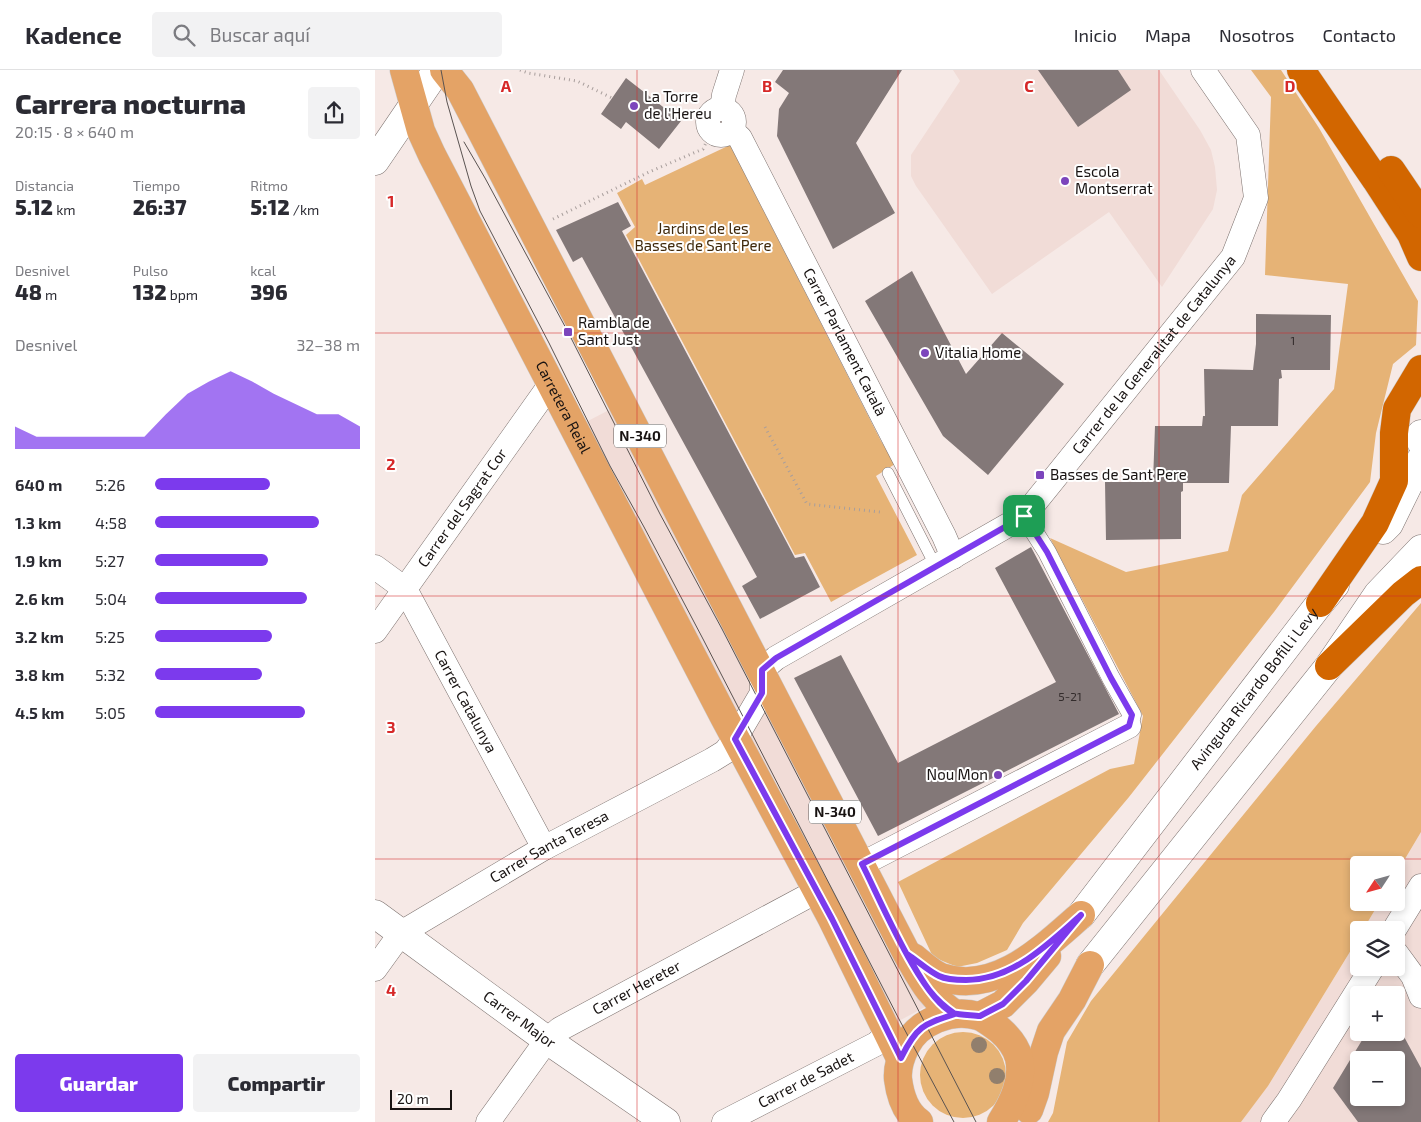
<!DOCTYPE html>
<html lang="es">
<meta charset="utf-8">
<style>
body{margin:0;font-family:"Exo 2",sans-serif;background:#f2f2f3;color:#2b2b33;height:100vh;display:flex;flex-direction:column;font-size:19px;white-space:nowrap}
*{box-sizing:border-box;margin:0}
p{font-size:16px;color:#7c7c81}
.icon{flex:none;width:28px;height:28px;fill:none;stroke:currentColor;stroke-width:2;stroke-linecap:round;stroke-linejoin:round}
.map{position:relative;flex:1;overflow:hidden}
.side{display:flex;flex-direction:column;background:#fff;width:375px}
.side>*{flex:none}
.needle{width:32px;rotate:234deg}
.tools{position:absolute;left:975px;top:786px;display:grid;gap:10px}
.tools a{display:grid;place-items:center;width:55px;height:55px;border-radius:5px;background:#fff;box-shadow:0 2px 8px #0003;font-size:25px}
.scale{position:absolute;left:15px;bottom:12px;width:62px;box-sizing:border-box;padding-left:5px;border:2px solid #181312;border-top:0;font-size:14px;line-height:18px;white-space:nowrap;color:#181312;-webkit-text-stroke:4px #fff;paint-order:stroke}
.pin{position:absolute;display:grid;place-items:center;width:42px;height:42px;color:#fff;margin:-21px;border-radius:10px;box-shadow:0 2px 8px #0006}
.round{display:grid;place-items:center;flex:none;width:52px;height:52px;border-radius:5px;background:#f2f2f3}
.headline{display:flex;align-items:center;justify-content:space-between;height:85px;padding:0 15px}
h1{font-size:28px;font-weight:800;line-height:38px}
.figures{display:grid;grid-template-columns:repeat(3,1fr);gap:8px;height:85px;padding:5px 15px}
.figures div{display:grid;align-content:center}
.figures b{font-size:21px;font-weight:800}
.figures small{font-size:14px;font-weight:400}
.figures p{font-size:14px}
.chart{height:140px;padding:10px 15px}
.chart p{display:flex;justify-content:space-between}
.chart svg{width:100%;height:90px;margin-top:5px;fill:#7c3aed;opacity:.7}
.primary-button{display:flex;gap:10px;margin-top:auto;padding:10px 15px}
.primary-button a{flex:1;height:58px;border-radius:5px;background:#7c3aed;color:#fff;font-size:20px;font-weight:800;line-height:58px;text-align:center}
.primary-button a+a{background:#f2f2f3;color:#2b2b33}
ul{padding:0 15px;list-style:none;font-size:16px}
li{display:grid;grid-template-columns:80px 60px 1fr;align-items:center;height:38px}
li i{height:12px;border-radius:6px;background:#7c3aed}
header{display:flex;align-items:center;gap:30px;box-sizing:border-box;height:70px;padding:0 25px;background:#fff;border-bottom:1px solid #e1e1e2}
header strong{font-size:24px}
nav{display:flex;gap:28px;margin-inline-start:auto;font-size:18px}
.search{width:350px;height:45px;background:#f2f2f3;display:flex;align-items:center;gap:12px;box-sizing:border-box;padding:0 18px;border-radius:5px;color:#7c7c81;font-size:19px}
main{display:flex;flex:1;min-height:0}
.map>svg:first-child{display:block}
.built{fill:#f1dcd7;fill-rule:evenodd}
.green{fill:#e6b376}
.building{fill:#837878;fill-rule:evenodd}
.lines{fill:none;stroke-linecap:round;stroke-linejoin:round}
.service-casing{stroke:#7b706d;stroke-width:12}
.pedestrian-casing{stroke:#7b706d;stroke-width:19}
.minor-casing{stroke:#7b706d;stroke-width:25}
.tertiary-casing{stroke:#7b706d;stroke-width:29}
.primary-casing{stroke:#cccbcb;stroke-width:29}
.motorway-casing{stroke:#cccbcb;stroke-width:29}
.path{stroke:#a89e9c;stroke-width:3;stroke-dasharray:1 4;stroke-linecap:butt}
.service{stroke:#fff;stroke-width:11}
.pedestrian{stroke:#fff;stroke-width:18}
.minor{stroke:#fff;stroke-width:24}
.tertiary{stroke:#fff;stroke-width:28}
.primary{stroke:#e4a366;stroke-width:28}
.motorway{stroke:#d26600;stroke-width:28}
.tram{stroke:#5a5351;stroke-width:1}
.tree{fill:#917f6d}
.route-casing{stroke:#fff;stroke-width:10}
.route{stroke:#7c3aed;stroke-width:6}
.grid{fill:none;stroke:#d62828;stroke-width:1;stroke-opacity:0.55}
.poi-dot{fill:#7c45bc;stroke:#fff;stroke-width:2}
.labels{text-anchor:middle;stroke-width:4;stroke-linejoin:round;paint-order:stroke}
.number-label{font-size:12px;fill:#332c2c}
.shield{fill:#fff;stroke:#5d5a59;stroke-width:1}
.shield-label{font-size:14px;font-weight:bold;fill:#181312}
.poi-label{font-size:15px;fill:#181312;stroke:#fff;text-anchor:start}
.park-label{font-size:15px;fill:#3f280a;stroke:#fff}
.street-label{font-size:15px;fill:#181312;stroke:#fff}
.grid-label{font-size:16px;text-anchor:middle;font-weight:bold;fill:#d62828;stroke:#fff;stroke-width:4;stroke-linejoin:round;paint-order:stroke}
</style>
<header>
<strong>Kadence</strong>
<div class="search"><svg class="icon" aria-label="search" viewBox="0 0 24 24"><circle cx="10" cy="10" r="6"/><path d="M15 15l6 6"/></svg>Buscar aquí</div>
<nav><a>Inicio</a><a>Mapa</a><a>Nosotros</a><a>Contacto</a></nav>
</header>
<main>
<section class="side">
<div class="headline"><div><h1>Carrera nocturna</h1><p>20:15 · 8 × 640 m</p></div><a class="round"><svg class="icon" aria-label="share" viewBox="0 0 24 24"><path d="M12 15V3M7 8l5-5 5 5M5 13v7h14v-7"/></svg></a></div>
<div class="figures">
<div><p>Distancia</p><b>5.12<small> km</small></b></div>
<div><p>Tiempo</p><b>26:37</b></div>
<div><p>Ritmo</p><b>5:12<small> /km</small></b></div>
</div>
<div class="figures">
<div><p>Desnivel</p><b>48<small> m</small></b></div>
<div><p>Pulso</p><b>132<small> bpm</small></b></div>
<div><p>kcal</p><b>396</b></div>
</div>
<div class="chart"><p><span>Desnivel</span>32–38 m</p>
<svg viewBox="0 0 160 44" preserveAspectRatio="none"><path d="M0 44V33L10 38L20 38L30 38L40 38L50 38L60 38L70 27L80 17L90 11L100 6L110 11L120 17L130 22L140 27L150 27L160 33V44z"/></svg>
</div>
<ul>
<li><b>640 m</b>5:26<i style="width:56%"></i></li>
<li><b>1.3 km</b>4:58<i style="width:80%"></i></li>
<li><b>1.9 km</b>5:27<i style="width:55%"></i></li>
<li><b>2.6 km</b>5:04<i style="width:74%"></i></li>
<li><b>3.2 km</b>5:25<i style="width:57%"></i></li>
<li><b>3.8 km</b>5:32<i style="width:52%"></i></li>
<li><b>4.5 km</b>5:05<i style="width:73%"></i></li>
</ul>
<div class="primary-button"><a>Guardar</a><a>Compartir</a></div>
</section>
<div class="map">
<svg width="1046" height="1052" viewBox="0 0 1046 1052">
<rect width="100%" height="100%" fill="#f6e9e6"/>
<!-- built -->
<g class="built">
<path d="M 578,0 L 784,0 L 825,60 L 836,80 L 840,97 L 842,120 L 838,139 L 787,217 L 734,142 L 617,224 L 541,116 L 536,106 L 536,85 L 585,11 Z"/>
<path d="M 238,338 L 380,613 L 361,648 L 209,353 Z"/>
<path d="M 392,634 L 550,937 L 520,953 L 372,669 Z"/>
<path d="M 1046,762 L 1046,1052 L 866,1052 L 893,1016 L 984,867 L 984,898 L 1021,898 L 1021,860 L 988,860 L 1004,833 L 1021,832 L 1021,804 ZM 984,925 L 1021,925 L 1021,962 L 984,962 ZM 984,990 L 1021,990 L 1021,1028 L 984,1028 Z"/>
</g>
<!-- green -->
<g class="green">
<path d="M 876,0 L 906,0 L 944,58 L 1043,231 L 1041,275 L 1018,294 L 1001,363 L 995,412 L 899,542 L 754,727 L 648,853 L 632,880 L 602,893 L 582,897 L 558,887 L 523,812 L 735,699 L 759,694 L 768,646 L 675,468 L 751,502 L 853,481 L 867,425 L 959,319 L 973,214 L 890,205 L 896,27 Z"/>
<path d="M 355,75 L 506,371 L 520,394 L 501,406 L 542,485 L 456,532 L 430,483 L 420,485 L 251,165 L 260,157 L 242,123 L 267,109 L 270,115 Z"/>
<path d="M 1046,533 L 1046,762 L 1021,804 L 1021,795 L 984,795 L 984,832 L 1004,833 L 988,860 L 984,860 L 984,867 L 893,1016 L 866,1052 L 673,1052 L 678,1043 L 692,972 L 716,931 L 941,656 Z"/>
<circle cx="588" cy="1005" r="43"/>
</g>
<!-- building -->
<g class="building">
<path d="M 408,0 L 527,0 L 481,73 L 520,143 L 458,179 L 402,66 L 404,39 L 414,23 L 400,12 Z"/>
<path d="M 663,0 L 743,0 L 756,20 L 703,57 Z"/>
<path d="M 251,8 L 306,51 L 284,79 L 251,52 L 246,59 L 226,44 Z"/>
<path d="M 243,132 L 256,156 L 247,161 L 420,488 L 429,486 L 445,517 L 385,549 L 367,516 L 382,507 L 207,187 L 198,192 L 181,160 Z"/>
<path d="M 537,201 L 591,304 L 627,263 L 689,314 L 613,405 L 568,366 L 490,231 Z"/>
<path d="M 881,244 L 956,245 L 955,300 L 906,300 L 907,308 L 904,309 L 903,356 L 856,356 L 854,413 L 808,413 L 808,421 L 806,422 L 806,469 L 731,470 L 730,412 L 778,412 L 780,356 L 827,356 L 828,346 L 830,346 L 829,299 L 878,300 L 881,274 Z"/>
<path d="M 656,477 L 744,644 L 503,766 L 419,608 L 466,585 L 523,693 L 681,612 L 620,498 Z"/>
<path d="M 1021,952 L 1046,998 L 1046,1052 L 983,1052 L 958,1018 L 992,962 L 1021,962 ZM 984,990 L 1021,990 L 1021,1028 L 984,1028 Z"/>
</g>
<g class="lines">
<!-- service casing -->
<g class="service-casing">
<path id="service" d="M 513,403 L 561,497"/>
</g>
<!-- pedestrian casing -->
<g class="pedestrian-casing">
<path id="pedestrian" d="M 649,446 L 672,482 L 736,608 L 757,645 L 754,656"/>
</g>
<!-- minor casing -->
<g class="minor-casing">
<g id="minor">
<circle cx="346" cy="52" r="13"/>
<path d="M 347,39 L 349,25 L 357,0"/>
<path id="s1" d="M 357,61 L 365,68 L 569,466 L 578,487"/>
<path id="s2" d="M 0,497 L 30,519 L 169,778"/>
<path id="s3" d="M 0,561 L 175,315"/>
<path d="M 487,794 L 754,656"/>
<path d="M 1019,860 L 1046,816"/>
<path d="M 1021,883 L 1038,906 L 1046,926"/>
<path id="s4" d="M 0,899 L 26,863 L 169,778 L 337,690 L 350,682 L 360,669 L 387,623 L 387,600 L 401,588 L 649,446 L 858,187 L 881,128 L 873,65 L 828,0"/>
<path id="s5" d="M 113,1052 L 172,970 L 185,959 L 442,821"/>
<path id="s6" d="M 349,1052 L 501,974 L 513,964"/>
<path d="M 898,1052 L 914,1030 L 997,898"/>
</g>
</g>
<!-- tertiary casing -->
<g class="tertiary-casing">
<g id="tertiary">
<path d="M 0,91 L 62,0"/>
<path d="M 1046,364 L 1046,372"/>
<path d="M 1008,460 L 1014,454 L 1046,389"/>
<path id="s7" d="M 0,844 L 172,970 L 291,1052"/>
<path id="s8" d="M 706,845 L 945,533 L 960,515"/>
<path d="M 715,895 L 954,596 L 1003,524 L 1046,479"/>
</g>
</g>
<!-- primary casing -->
<g class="primary-casing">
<g id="primary">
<path id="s9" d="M 29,0 L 46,61 L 57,85 L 349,647 L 457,849 L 525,988"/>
<path d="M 69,0 L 85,20 L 532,884 C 547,910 554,926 580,944"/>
<path d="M 538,887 C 546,893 556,903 566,907 C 621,926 669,877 706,845"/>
<path d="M 605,946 L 628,934 L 651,911 L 672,886"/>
<path d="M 654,1040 L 660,1023 L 669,982 L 676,961 L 697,930 L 715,895"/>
<path d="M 544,1052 C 530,1042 525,1025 523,1009 C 522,997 526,986 531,976 C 543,952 576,938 603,946 C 610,948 618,955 625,960 C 633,967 641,977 644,988 C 649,1011 638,1033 626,1052"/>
</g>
</g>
<!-- motorway casing -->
<g class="motorway-casing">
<g id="motorway">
<path d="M 926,0 L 1001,110 L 1036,164 L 1046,187"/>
<path d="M 1016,100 L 1046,144"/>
<path d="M 945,533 L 1000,453 L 1019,411 L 1019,363 L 1022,339 L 1046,299"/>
<path d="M 954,596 L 1028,524 L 1046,510"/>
</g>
</g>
<!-- path -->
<g class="path">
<path d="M 145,0 L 153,3 L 202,11 L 237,28"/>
<path d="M 178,149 L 274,102 L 328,79 L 335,64"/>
<path d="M 390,357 L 432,434 L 505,442"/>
</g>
<!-- service -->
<use href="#service" class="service"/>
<!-- pedestrian -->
<use href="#pedestrian" class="pedestrian"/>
<!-- minor -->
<use href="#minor" class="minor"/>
<!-- tertiary -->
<use href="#tertiary" class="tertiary"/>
<!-- primary -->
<use href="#primary" class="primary"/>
<!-- motorway -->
<use href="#motorway" class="motorway"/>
<!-- tram -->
<g class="tram">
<path d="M 66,0 L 72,32 L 96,116 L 105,141 L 174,273 L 235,396 L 269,457 L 328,569 L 525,951 L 579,1052"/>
<path d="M 89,72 L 110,108 L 193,262 L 285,444 L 347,559 L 601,1052"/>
</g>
</g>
<!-- trees -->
<g class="tree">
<circle cx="604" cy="975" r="8"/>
<circle cx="622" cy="1006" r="8"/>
</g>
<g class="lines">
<!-- route casing -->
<g class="route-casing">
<path id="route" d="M 649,446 L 401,588 L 387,600 L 387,623 L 360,669 L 457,849 L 526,988 C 541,957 548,954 580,944 C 554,926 547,910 532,884 C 543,891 553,901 564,906 C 572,910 583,910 591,910 C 638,910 673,874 706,845 L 651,911 L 628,934 L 605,946 C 598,945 584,945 578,943 C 546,928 505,829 487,794 L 754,656 L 757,645 L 736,608 L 672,482 L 649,446"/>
</g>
<!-- route -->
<use href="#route" class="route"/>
</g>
<!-- grid -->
<path class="grid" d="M 262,0 L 262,1052M 523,0 L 523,1052M 784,0 L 784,1052M 0,263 L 1046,263M 0,526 L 1046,526M 0,789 L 1046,789"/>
<!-- markers -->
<g class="poi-dot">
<circle cx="259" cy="36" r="5"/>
<circle cx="690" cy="111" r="5"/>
<rect x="188" y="257" width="10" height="10" rx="2.5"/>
<circle cx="550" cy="283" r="5"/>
<rect x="660" y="400" width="10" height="10" rx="2.5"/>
<circle cx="623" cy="705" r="5"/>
</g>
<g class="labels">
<!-- number labels -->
<g class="number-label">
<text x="918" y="275">1</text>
<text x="695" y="631">5-21</text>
</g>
<!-- shield labels -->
<g class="shield">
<rect x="239" y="354.5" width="52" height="23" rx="4"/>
<rect x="434" y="730.5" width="52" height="23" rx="4"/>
</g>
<g class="shield-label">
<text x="265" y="371">N-340</text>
<text x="460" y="747">N-340</text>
</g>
<!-- poi labels -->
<g class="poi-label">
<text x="269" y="32">La Torre<tspan x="269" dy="17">de l'Hereu</tspan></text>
<text x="700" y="107">Escola<tspan x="700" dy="17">Montserrat</tspan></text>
<text x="203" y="258">Rambla de<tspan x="203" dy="17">Sant Just</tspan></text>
<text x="560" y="288">Vitalia Home</text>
<text x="675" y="410">Basses de Sant Pere</text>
<text x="613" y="710" text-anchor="end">Nou Mon</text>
</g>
<!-- park labels -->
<g class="park-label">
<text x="328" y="164">Jardins de les<tspan x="328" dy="17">Basses de Sant Pere</tspan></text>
</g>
<!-- street labels -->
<g class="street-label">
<text dy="5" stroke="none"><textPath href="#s1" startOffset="240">Carrer Parlament Català</textPath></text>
<text dy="5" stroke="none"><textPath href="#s4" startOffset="1020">Carrer de la Generalitat de Catalunya</textPath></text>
<text dy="5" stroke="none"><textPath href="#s9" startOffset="374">Carretera Reial</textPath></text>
<text dy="5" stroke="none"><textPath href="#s3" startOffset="151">Carrer del Sagrat Cor</textPath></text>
<text dy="5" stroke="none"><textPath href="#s8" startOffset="285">Avinguda Ricardo Bofill i Levy</textPath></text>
<text dy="5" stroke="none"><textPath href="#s2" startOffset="165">Carrer Catalunya</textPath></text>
<text dy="5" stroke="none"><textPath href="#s4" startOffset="216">Carrer Santa Teresa</textPath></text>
<text dy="5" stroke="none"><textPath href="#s5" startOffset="205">Carrer Hereter</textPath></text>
<text dy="5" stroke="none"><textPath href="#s7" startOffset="179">Carrer Major</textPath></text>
<text dy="5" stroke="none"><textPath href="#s6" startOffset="92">Carrer de Sadet</textPath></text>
</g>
</g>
<g class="grid-label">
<text x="131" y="22">A</text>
<text x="392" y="22">B</text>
<text x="654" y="22">C</text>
<text x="915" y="22">D</text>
<text x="16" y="137">1</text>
<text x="16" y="400">2</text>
<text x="16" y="663">3</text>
<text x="16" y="926">4</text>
</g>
</svg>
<div class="tools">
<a><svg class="needle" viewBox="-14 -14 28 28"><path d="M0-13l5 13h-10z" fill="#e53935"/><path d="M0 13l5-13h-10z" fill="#7c7c81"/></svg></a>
<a><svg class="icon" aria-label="layers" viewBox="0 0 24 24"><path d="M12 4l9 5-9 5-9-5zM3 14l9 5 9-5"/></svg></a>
<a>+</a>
<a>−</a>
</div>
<div class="scale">20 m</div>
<div class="pin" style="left:649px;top:446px;background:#1e9e55"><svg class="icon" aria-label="arrive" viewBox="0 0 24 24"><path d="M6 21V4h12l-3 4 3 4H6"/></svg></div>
</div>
</main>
